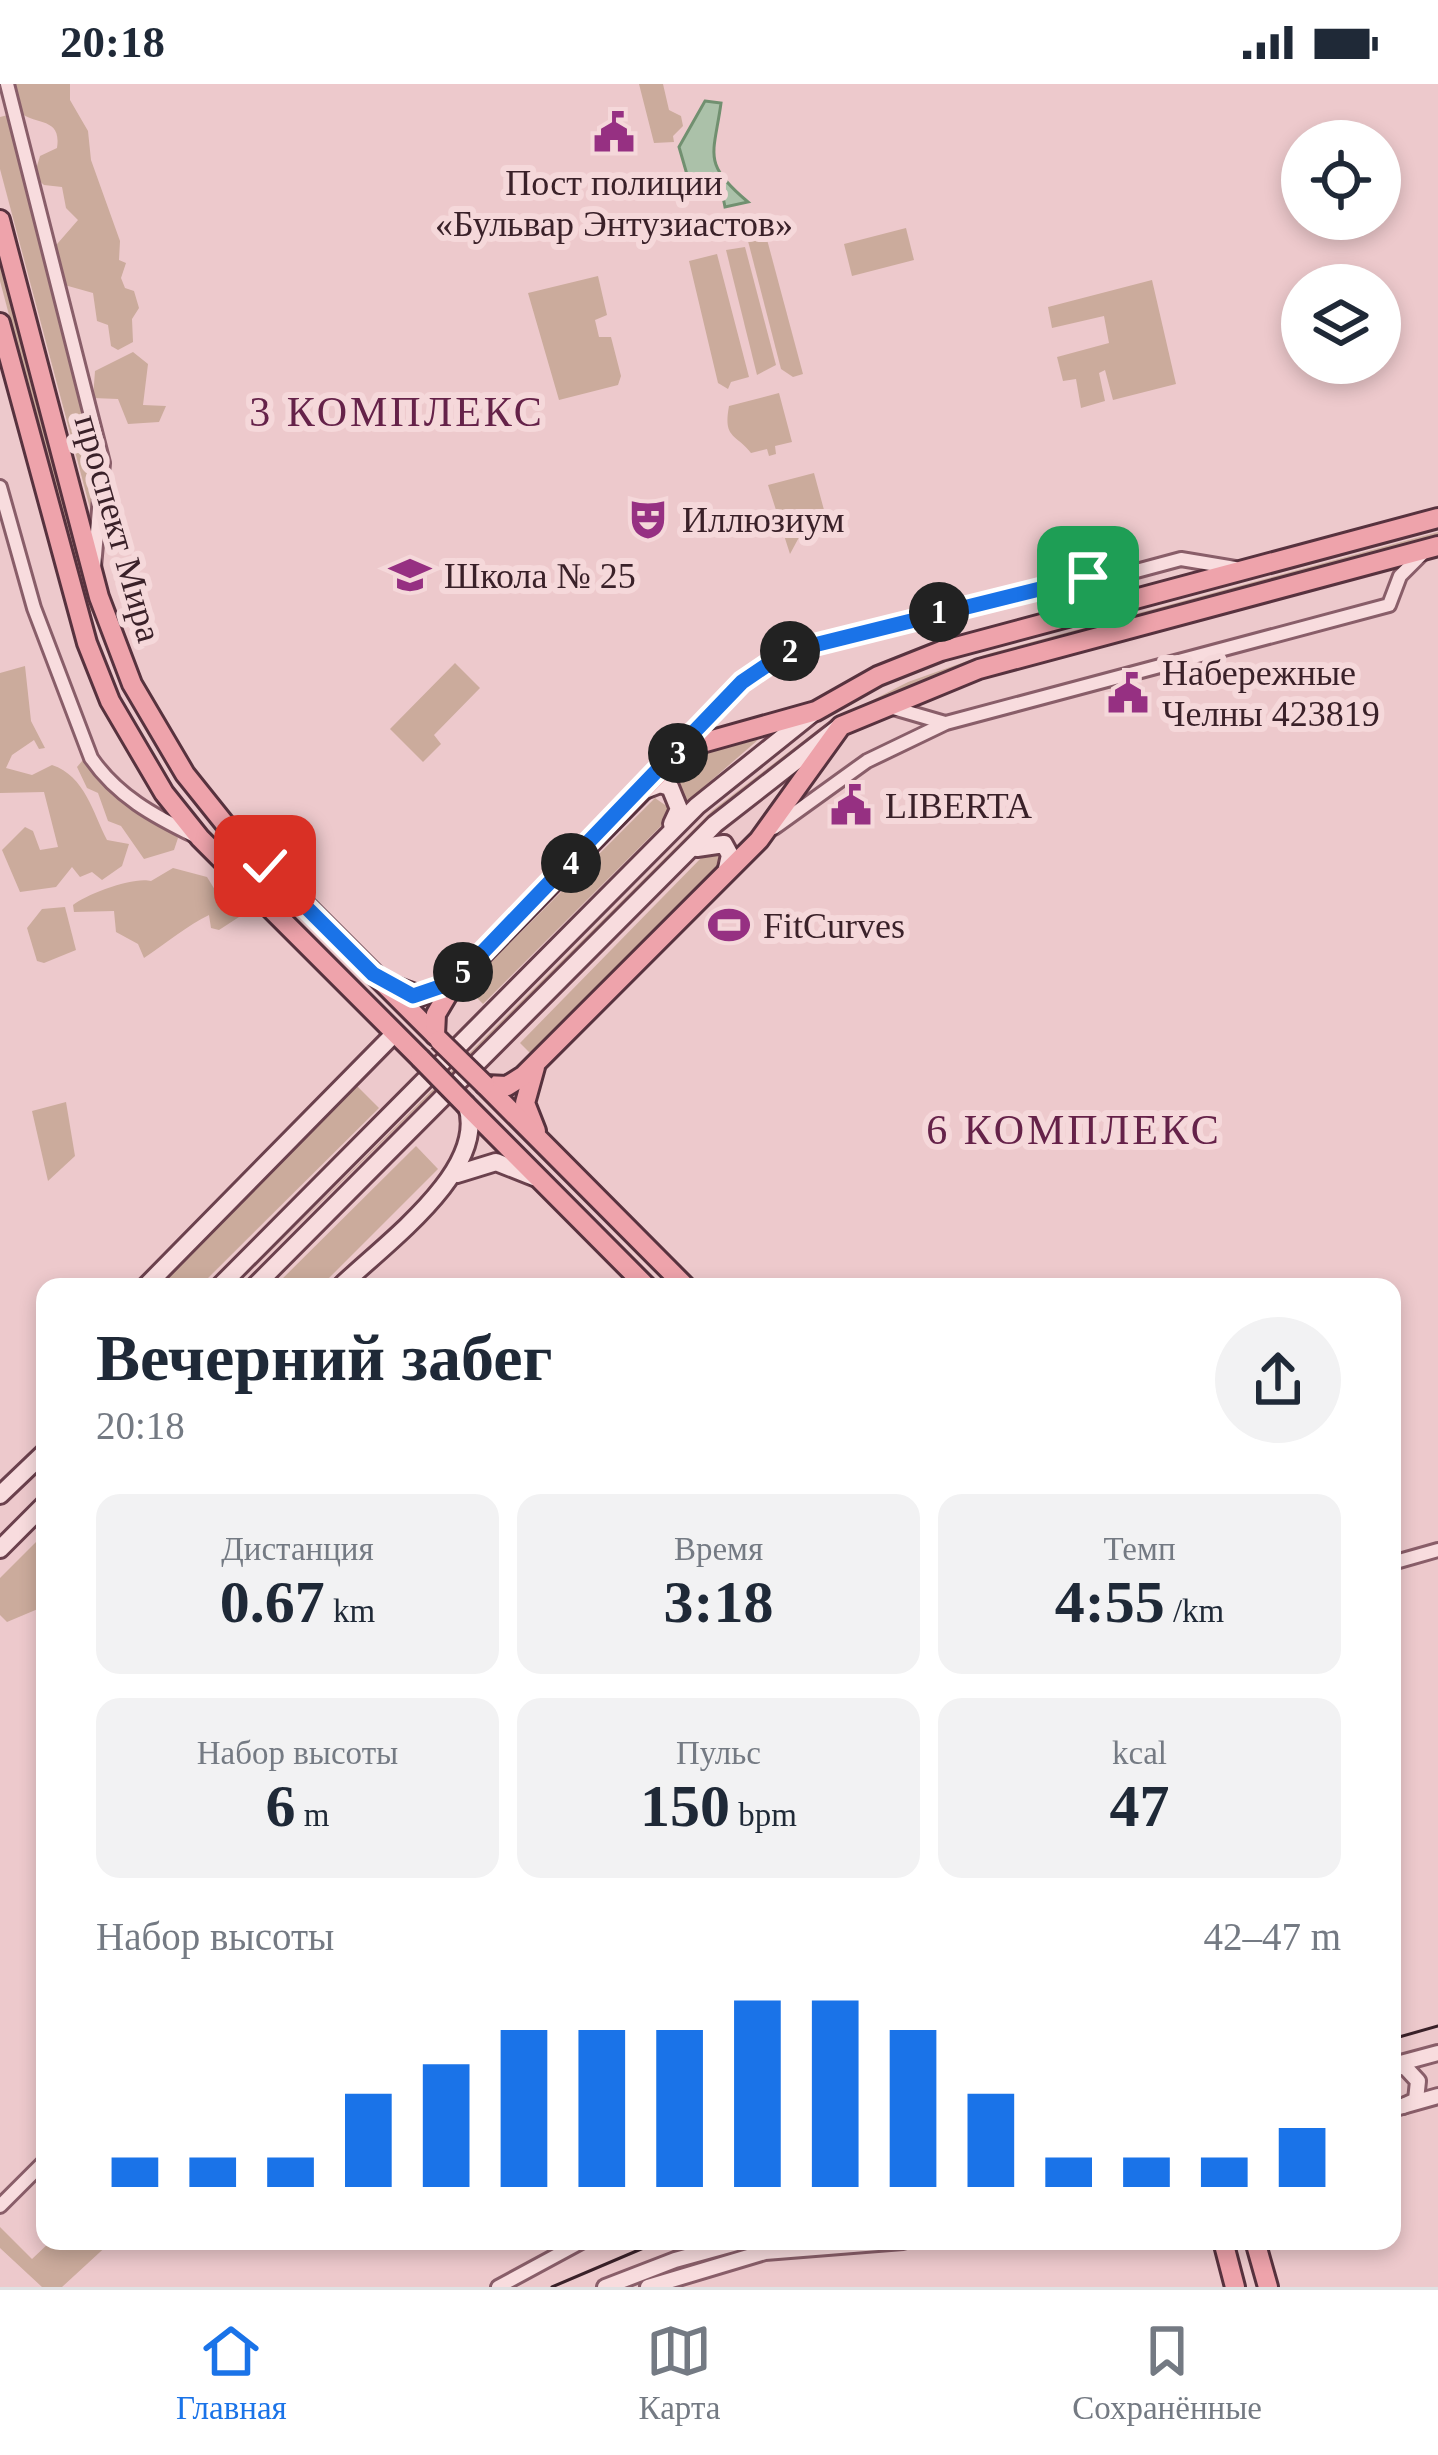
<!DOCTYPE html>
<html lang="ru">
<meta charset="utf-8">
<style>
body{margin:0;font-family:"Times New Roman",serif;background:#f2f2f3;color:#1f2937;height:100vh;display:flex;flex-direction:column;font-size:45px;white-space:nowrap}
*{box-sizing:border-box;margin:0}
p{font-size:39px;color:#747a83}
.icon{flex:none;width:66px;height:66px;fill:none;stroke:currentColor;stroke-width:2;stroke-linecap:round;stroke-linejoin:round}
.map{position:relative;flex:1;overflow:hidden}
.panel{position:absolute;left:36px;top:1194px;width:1365px;height:972px;display:flex;flex-direction:column;background:#fff;border-radius:24px;box-shadow:0 6px 18px #0003}
.panel>*{flex:none}
.tools{position:absolute;left:1281px;top:36px;display:grid;gap:24px}
.tools a{display:grid;place-items:center;width:120px;height:120px;border-radius:50%;background:#fff;box-shadow:0 6px 18px #0003;font-size:60px}
.pin{position:absolute;display:grid;place-items:center;width:102px;height:102px;color:#fff;margin:-51px;border-radius:24px;box-shadow:0 6px 18px #0006}
.km{position:absolute;width:60px;height:60px;margin:-30px;border-radius:50%;background:#222;color:#fff;font-size:33px;line-height:60px;text-align:center}
.round{display:grid;place-items:center;flex:none;width:126px;height:126px;border-radius:63px;background:#f2f2f3}
.overview{display:flex;align-items:center;justify-content:space-between;height:204px;padding:0 60px}
h1{font-size:66px;font-weight:700;line-height:90px}
.figures{display:grid;grid-template-columns:repeat(3,1fr);gap:18px;height:204px;padding:12px 60px}
.figures div{display:grid;align-content:center;border-radius:24px;background:#f2f2f3;text-align:center}
.figures b{font-size:60px;font-weight:700}
.figures small{font-size:33px;font-weight:400}
.figures p{font-size:33px}
.chart{height:336px;padding:24px 60px}
.chart p{display:flex;justify-content:space-between}
.chart svg{width:100%;height:216px;margin-top:12px;stroke:#1a73e8;stroke-width:6}
.status{display:flex;justify-content:space-between;align-items:center;height:84px;padding:0 60px;background:#fff;direction:ltr}
.status svg{height:33px;fill:currentColor}
.menu{display:flex;justify-content:space-around;align-items:center;height:168px;border-top:3px solid #e0e1e3;background:#fff;font-size:33px;color:#747a83}
.menu a{display:grid;justify-items:center;gap:6px}
.menu .selected{color:#1a73e8}
.map>svg:first-child{display:block}
.green{fill:#cbab9c}
.water{fill:#abc1a9;stroke:#719070;stroke-width:3}
.lines{fill:none;stroke-linecap:round;stroke-linejoin:round}
.minor-casing{stroke:#895e69;stroke-width:18}
.tertiary-casing{stroke:#895e69;stroke-width:20}
.secondary-casing{stroke:#6b414d;stroke-width:22}
.primary-casing{stroke:#57323e;stroke-width:24}
.minor{stroke:#f8dcde;stroke-width:12}
.tertiary{stroke:#f8dcde;stroke-width:14}
.secondary{stroke:#f8dcde;stroke-width:16}
.primary{stroke:#eea3ab;stroke-width:18}
.tram{stroke:#3a2129;stroke-width:3}
.primary-bridge-casing{stroke:#57323e;stroke-width:24;stroke-linecap:butt}
.primary-bridge{stroke:#eea3ab;stroke-width:18}
.route-casing{stroke:#fff;stroke-width:24}
.route{stroke:#1a73e8;stroke-width:15}
.labels{text-anchor:middle;stroke-width:12;stroke-linejoin:round;paint-order:stroke}
.poi-label{font-size:36px;fill:#3a2129;stroke:#f5d8da;text-anchor:start}
.street-label{font-size:36px;fill:#3a2129;stroke:#f5d8da}
.quarter-label{font-size:42px;letter-spacing:3px;fill:#652249;stroke:#f5d8da}
</style>
<div class="status"><b>20:18</b><svg viewBox="0 0 49 12"><path d="M0 12V9h3v3zM5 12V6h3v6zM10 12V3h3v9zM15 12V0h3v12zM26 1h20v11H26zM47 4h2v5h-2z"/></svg></div>
<div class="map">
<svg width="1438" height="2203" viewBox="0 0 1438 2203">
<rect width="100%" height="100%" fill="#edc9cc"/>
<!-- green -->
<g class="green">
<path d="M 16,0 L 70,0 L 70,16 L 88,47 L 91,76 L 120,157 L 119,176 L 126,179 L 121,194 L 125,204 L 134,207 L 139,224 L 132,235 L 133,258 L 118,266 L 111,262 L 108,241 L 97,237 L 93,209 L 61,200 L 51,167 L 78,136 L 66,124 L 62,103 L 44,101 L 34,92 L 40,72 L 57,64 C 62,31 34,43 17,26 Z"/>
<path d="M 639,0 L 663,0 L 669,26 L 681,32 L 683,42 L 673,52 L 674,58 L 654,59 Z"/>
<path d="M 8,31 L 101,386 L 95,443 L 0,85 L 0,33 Z"/>
<path d="M 906,144 L 914,176 L 852,192 L 844,160 Z"/>
<path d="M 765,148 L 803,290 L 793,293 L 781,285 L 748,157 Z"/>
<path d="M 745,163 L 776,281 L 757,291 L 726,166 Z"/>
<path d="M 717,170 L 749,293 L 731,298 L 728,305 L 718,299 L 689,177 Z"/>
<path d="M 0,176 L 93,527 L 88,529 L 0,197 Z"/>
<path d="M 598,192 L 607,231 L 595,236 L 599,253 L 611,253 L 621,292 L 618,301 L 559,316 L 528,209 Z"/>
<path d="M 1152,196 L 1176,300 L 1113,316 L 1105,286 L 1099,289 L 1105,317 L 1081,324 L 1076,295 L 1063,297 L 1057,273 L 1109,259 L 1104,232 L 1052,244 L 1048,223 Z"/>
<path d="M 133,268 L 148,280 L 143,321 L 166,322 L 159,338 L 128,340 L 118,315 L 93,314 L 95,287 Z"/>
<path d="M 779,309 L 792,358 L 775,362 L 776,370 L 769,372 L 767,365 L 751,369 C 735,349 723,355 729,322 Z"/>
<path d="M 814,389 L 827,437 L 804,444 L 790,470 L 768,401 Z"/>
<path d="M 1438,448 L 1438,454 L 909,602 L 826,645 L 766,686 L 691,753 L 235,1203 L 713,726 L 824,641 L 908,598 L 984,571 Z"/>
<path d="M 455,579 L 480,604 L 434,651 L 441,660 L 423,678 L 390,645 Z"/>
<path d="M 25,582 L 31,637 L 45,664 L 39,665 L 34,656 L 12,671 L 6,684 L 32,691 L 52,681 C 85,692 93,729 107,756 L 129,760 L 122,782 L 102,796 L 92,788 L 80,793 L 72,783 L 56,803 L 20,808 L 2,766 L 25,743 L 33,747 L 40,766 L 58,763 L 44,708 L 0,709 L 0,589 Z"/>
<path d="M 759,655 L 683,721 L 662,697 L 689,674 Z"/>
<path d="M 83,676 C 107,692 125,724 154,739 C 165,745 170,744 178,754 L 174,766 L 144,775 L 121,742 L 108,737 L 98,709 L 87,704 L 77,683 Z"/>
<path d="M 655,714 L 668,723 L 665,738 L 483,920 L 466,903 Z"/>
<path d="M 717,768 L 722,782 L 535,974 L 520,959 L 704,771 Z"/>
<path d="M 173,784 L 207,793 L 225,822 L 239,826 L 239,833 L 219,846 L 211,844 L 209,831 C 189,840 164,861 144,874 L 138,860 L 116,848 L 114,827 L 74,828 L 73,821 C 86,810 135,792 151,797 Z"/>
<path d="M 65,823 L 76,866 L 44,879 L 37,877 L 27,844 L 42,825 Z"/>
<path d="M 355,1000 L 379,1024 L 199,1203 L 156,1203 Z"/>
<path d="M 66,1018 L 75,1072 L 48,1097 L 32,1027 Z"/>
<path d="M 416,1062 L 438,1085 L 320,1203 L 274,1203 Z"/>
<path d="M 45,1449 L 45,1522 L 7,1538 L 0,1531 L 0,1494 Z"/>
<path d="M 0,2143 L 32,2175 L 51,2157 L 112,2157 L 62,2203 L 42,2203 L 0,2164 Z"/>
</g>
<!-- water -->
<path class="water" d="M 705,17 L 721,19 C 714,71 701,79 748,118 L 725,123 L 723,113 L 688,94 L 679,63 Z"/>
<g class="lines">
<!-- minor casing -->
<g class="minor-casing">
<g id="minor">
<path d="M 7,0 L 103,379 L 94,483"/>
<path d="M 0,403 L 34,524 L 91,674 C 117,712 154,732 195,752"/>
<path d="M 890,623 L 945,639"/>
<path d="M 685,663 L 743,598 L 786,568 L 1084,492 L 1099,497 L 1181,475 L 1235,484"/>
<path d="M 774,744 L 867,677 L 946,639 L 1389,521 L 1400,492 L 1423,469"/>
<path d="M 1392,1479 L 1438,1466"/>
<path d="M 0,2122 L 45,2077"/>
<path d="M 498,2203 L 583,2157"/>
</g>
</g>
<!-- tertiary casing -->
<g class="tertiary-casing">
<g id="tertiary">
<path d="M 1397,1980 L 1438,1969"/>
<path d="M 1393,1981 L 1406,1984 L 1418,1997 L 1416,2016 L 1403,2022"/>
<path d="M 1392,2025 L 1438,2012"/>
<path d="M 605,2203 L 675,2176 L 744,2157"/>
<path d="M 648,2203 L 765,2168 L 903,2157"/>
</g>
</g>
<!-- secondary casing -->
<g class="secondary-casing">
<g id="secondary">
<path d="M 642,707 L 660,700 L 670,703 L 679,725 L 672,740"/>
<path d="M 697,764 L 724,760 L 730,771 L 726,789"/>
<path d="M 457,1090 L 496,1078 L 534,1093"/>
<path d="M 145,1203 L 395,949"/>
<path d="M 219,1203 L 697,722 L 813,629"/>
<path d="M 254,1203 L 715,740 L 838,644"/>
<path d="M 340,1203 C 383,1161 488,1087 467,1022"/>
<path d="M 0,1411 L 45,1368"/>
<path d="M 0,1465 L 45,1420"/>
</g>
</g>
<!-- primary casing -->
<g class="primary-casing">
<g id="primary">
<path d="M 0,136 L 99,513 L 132,600 L 185,690 L 229,745 L 436,952"/>
<path d="M 0,239 L 87,559 L 110,617 L 164,709 L 200,754 L 420,974"/>
<path d="M 393,902 L 420,912 L 450,900"/>
<path d="M 435,951 L 436,930 L 455,898 L 684,664 L 816,627 L 878,592 L 941,567 L 1438,434"/>
<path d="M 535,983 L 525,1019 L 536,1047"/>
<path d="M 485,1001 L 507,1002 L 523,992 L 759,756 L 841,642 L 979,585 L 1438,462"/>
<path d="M 485,1001 L 686,1203"/>
<path d="M 466,1021 L 647,1203"/>
<path d="M 1223,2157 L 1235,2203"/>
<path d="M 1255,2157 L 1268,2203"/>
</g>
</g>
<!-- minor -->
<use href="#minor" class="minor"/>
<!-- tertiary -->
<use href="#tertiary" class="tertiary"/>
<!-- secondary -->
<use href="#secondary" class="secondary"/>
<!-- primary -->
<use href="#primary" class="primary"/>
<!-- tram -->
<g class="tram">
<path d="M 1392,1955 L 1438,1942"/>
<path d="M 552,2203 L 660,2157"/>
</g>
<!-- primary-bridge casing -->
<g class="primary-bridge-casing">
<g id="primary-bridge">
<path d="M 439,956 L 485,1001"/>
<path d="M 420,974 L 466,1021"/>
</g>
</g>
<!-- primary-bridge -->
<use href="#primary-bridge" class="primary-bridge"/>
</g>
<g class="lines">
<!-- route casing -->
<g class="route-casing">
<path id="route" d="M 265,782 L 373,890 L 413,912 L 454,898 L 742,598 L 786,568 L 1088,493"/>
</g>
<!-- route -->
<use href="#route" class="route"/>
</g>
<!-- icons -->
<defs>
<g id="civic-bare" transform="scale(3.24)"><path d="M-.6-6.5H3V-4.5H.6V-3L4-1V1h2V6H-6V1h2V-1L-.6-3ZM-1.2 2.5V6h2.4V2.5Z" fill="#963082" stroke="#f5d8da" stroke-width="2.5" paint-order="stroke"/></g>
<g id="theatre-bare" transform="scale(3.24)"><path d="M-5-5.5Q0-4 5-5.5V0Q5 5 0 6Q-5 5-5 0ZM-3.3-2.5H-1v1.5H-3.3ZM1-2.5H3.3v1.5H1ZM-2.8 1Q0 5.5 2.8 1Z" fill="#963082" stroke="#f5d8da" stroke-width="2.5" paint-order="stroke"/></g>
<g id="school-bare" transform="scale(3.24)"><path d="M0-5L7-2L0 1L-7-2ZM-4 1L0 2.5L4 1V4Q0 6-4 4Z" fill="#963082" stroke="#f5d8da" stroke-width="2.5" paint-order="stroke"/></g>
<g id="stadium-bare" transform="scale(3.24)"><path d="M0-5a6.5 5 0 1 0 0 10a6.5 5 0 1 0 0-10ZM-3.5-1.8h7v3.6h-7Z" fill="#963082" stroke="#f5d8da" stroke-width="2.5" paint-order="stroke"/></g>
</defs>
<g fill-rule="evenodd">
<use href="#civic-bare" x="614" y="48"/>
<use href="#theatre-bare" x="648" y="435"/>
<use href="#school-bare" x="410" y="491"/>
<use href="#civic-bare" x="1128" y="609"/>
<use href="#civic-bare" x="851" y="721"/>
<use href="#stadium-bare" x="729" y="841"/>
</g>
<g class="labels">
<!-- poi labels -->
<g class="poi-label">
<text x="614" y="111" text-anchor="middle">Пост полиции<tspan x="614" dy="41">«Бульвар Энтузиастов»</tspan></text>
<text x="682" y="448">Иллюзиум</text>
<text x="444" y="504">Школа № 25</text>
<text x="1162" y="601">Набережные<tspan x="1162" dy="41">Челны 423819</tspan></text>
<text x="885" y="734">LIBERTA</text>
<text x="763" y="854">FitCurves</text>
</g>
<!-- street labels -->
<g class="street-label">
<text transform="translate(119 444) rotate(74)" y="13">проспект Мира</text>
</g>
<!-- quarter labels -->
<g class="quarter-label">
<text x="397" y="342">3 КОМПЛЕКС</text>
<text x="1074" y="1060">6 КОМПЛЕКС</text>
</g>
</g>
</svg>
<div class="tools">
<a><svg class="icon" aria-label="locate" viewBox="0 0 24 24"><circle cx="12" cy="12" r="6"/><path d="M12 2v4M12 18v4M2 12h4M18 12h4"/></svg></a>
<a><svg class="icon" aria-label="layers" viewBox="0 0 24 24"><path d="M12 4l9 5-9 5-9-5zM3 14l9 5 9-5"/></svg></a>
</div>
<div class="pin" style="left:1088px;top:493px;background:#1e9e55"><svg class="icon" aria-label="arrive" viewBox="0 0 24 24"><path d="M6 21V4h12l-3 4 3 4H6"/></svg></div>
<div class="pin" style="left:265px;top:782px;background:#d93025"><svg class="icon" aria-label="check" viewBox="0 0 24 24"><path d="M5 12l5 5 9-10"/></svg></div>
<b class="km" style="left:939px;top:528px">1</b>
<b class="km" style="left:790px;top:567px">2</b>
<b class="km" style="left:678px;top:669px">3</b>
<b class="km" style="left:571px;top:779px">4</b>
<b class="km" style="left:463px;top:888px">5</b>
<section class="panel">
<div class="overview"><div><h1>Вечерний забег</h1><p>20:18</p></div><a class="round"><svg class="icon" aria-label="share" viewBox="0 0 24 24"><path d="M12 15V3M7 8l5-5 5 5M5 13v7h14v-7"/></svg></a></div>
<div class="figures">
<div><p>Дистанция</p><b>0.67<small> km</small></b></div>
<div><p>Время</p><b>3:18</b></div>
<div><p>Темп</p><b>4:55<small> /km</small></b></div>
</div>
<div class="figures">
<div><p>Набор высоты</p><b>6<small> m</small></b></div>
<div><p>Пульс</p><b>150<small> bpm</small></b></div>
<div><p>kcal</p><b>47</b></div>
</div>
<div class="chart"><p><span>Набор высоты</span>42–47 m</p>
<svg viewBox="0 0 160 44" preserveAspectRatio="none"><path d="M5 44V38M15 44V38M25 44V38M35 44V25M45 44V19M55 44V12M65 44V12M75 44V12M85 44V6M95 44V6M105 44V12M115 44V25M125 44V38M135 44V38M145 44V38M155 44V32"/></svg>
</div>
</section>
</div>
<nav class="menu">
<a class="selected"><svg class="icon" aria-label="home" viewBox="0 0 24 24"><path d="M3 11l9-7 9 7M6 9v11h12V9"/></svg>Главная</a>
<a><svg class="icon" aria-label="map" viewBox="0 0 24 24"><path d="M3 6l6-2 6 2 6-2v14l-6 2-6-2-6 2zM9 4v14M15 6v14"/></svg>Карта</a>
<a><svg class="icon" aria-label="saved" viewBox="0 0 24 24"><path d="M7 4h10v16l-5-4-5 4z"/></svg>Сохранённые</a>
</nav>
